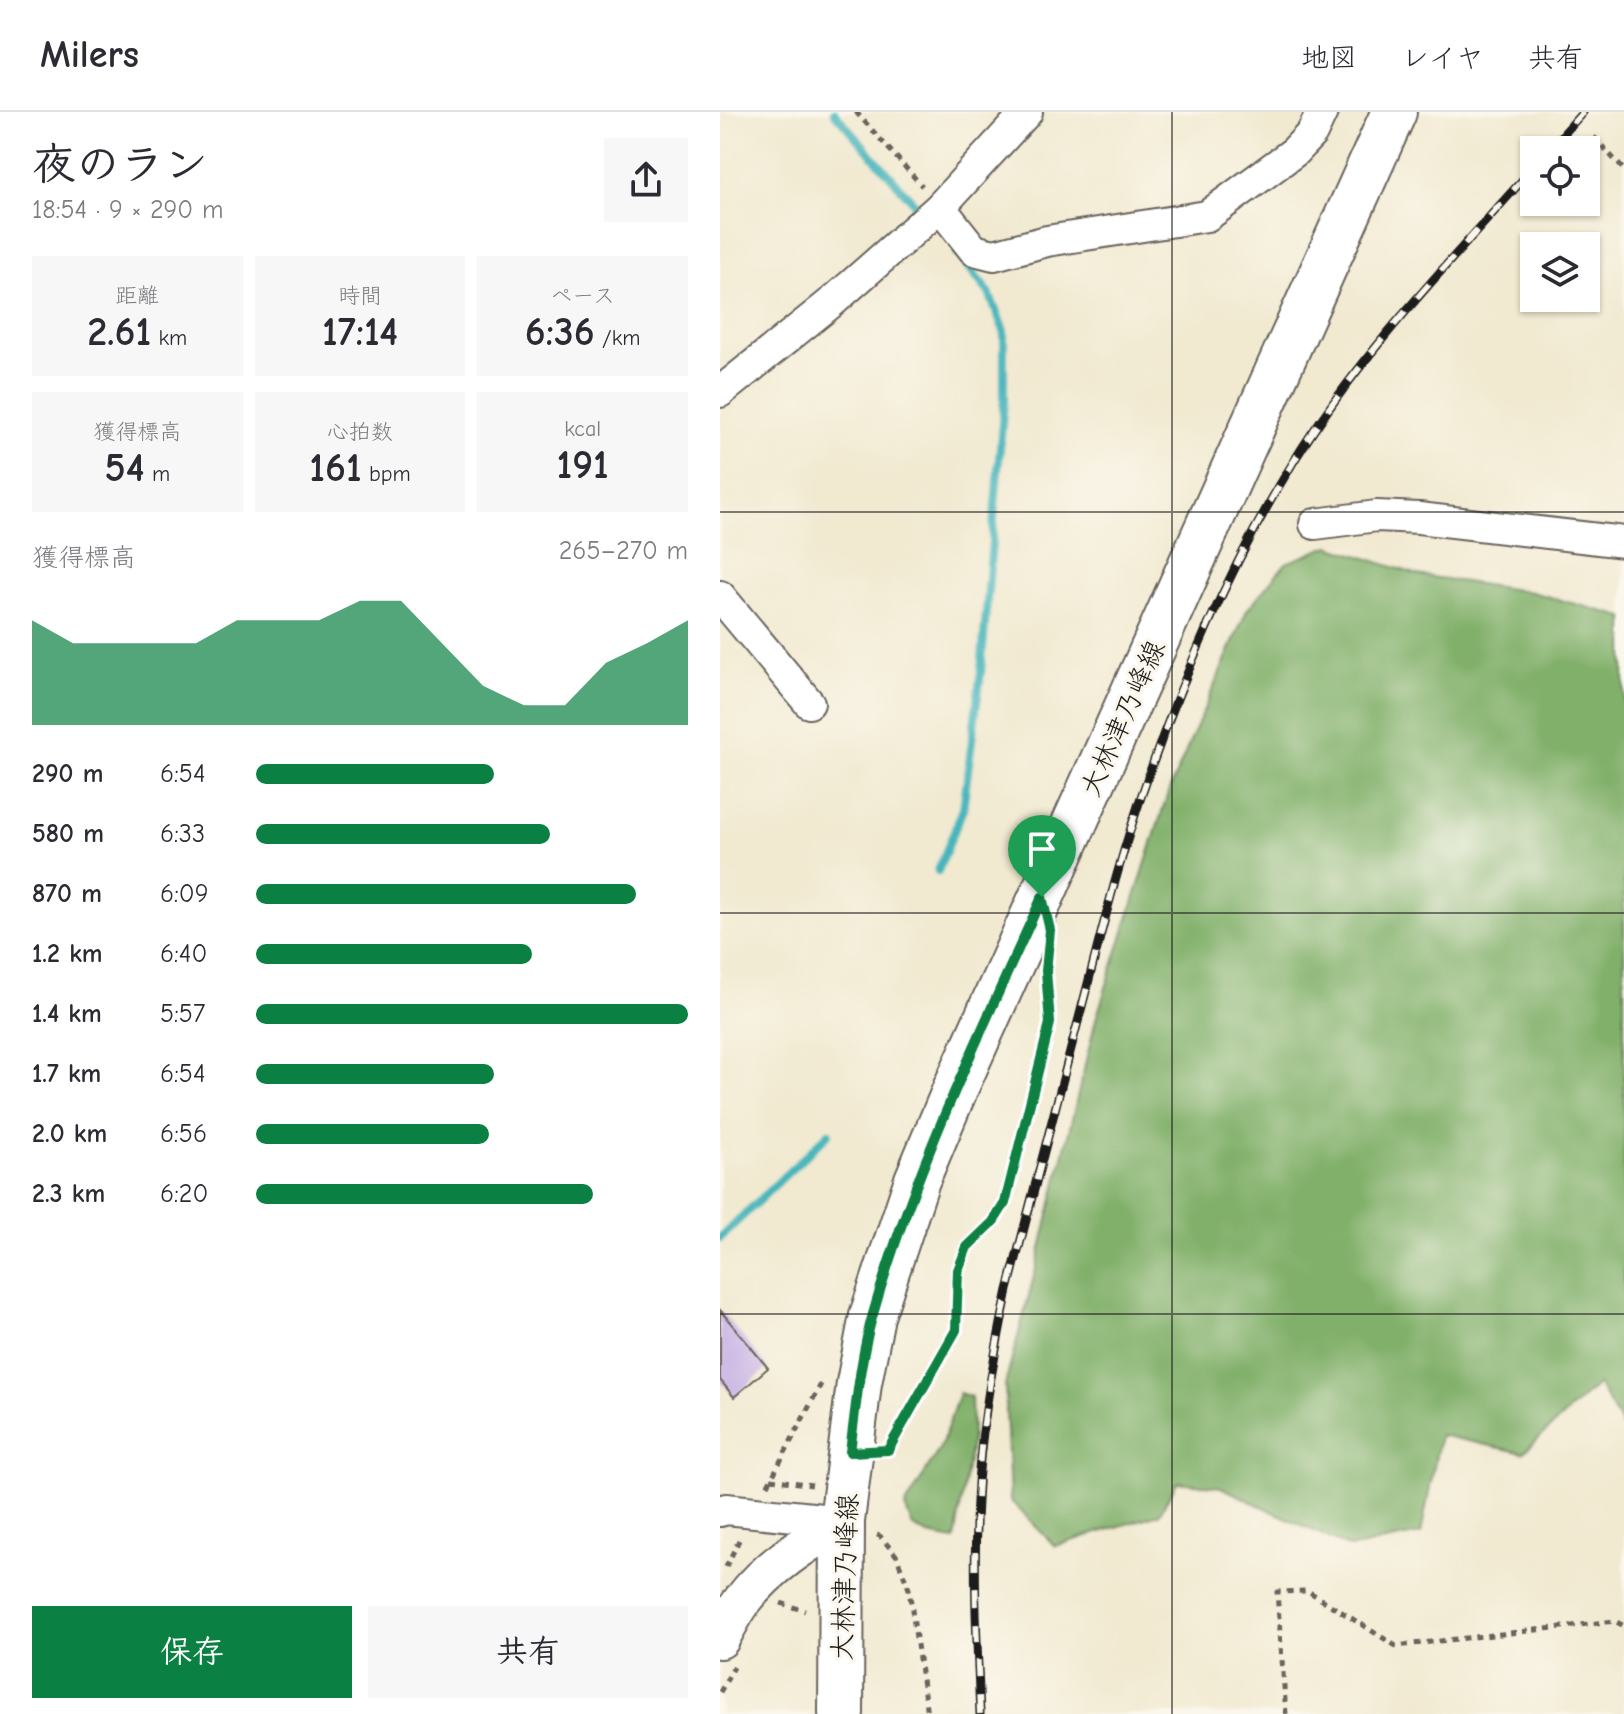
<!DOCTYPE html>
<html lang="ja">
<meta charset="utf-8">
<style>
body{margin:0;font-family:"Comic Neue","Klee One",sans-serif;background:#f7f7f7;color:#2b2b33;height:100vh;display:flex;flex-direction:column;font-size:30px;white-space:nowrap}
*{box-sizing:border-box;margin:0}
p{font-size:26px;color:#7c7c81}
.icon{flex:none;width:44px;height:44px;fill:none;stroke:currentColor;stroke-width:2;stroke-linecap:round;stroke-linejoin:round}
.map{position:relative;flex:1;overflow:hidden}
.side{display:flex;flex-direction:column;background:#fff;width:720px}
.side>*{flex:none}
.buttons{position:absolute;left:800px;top:24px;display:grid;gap:16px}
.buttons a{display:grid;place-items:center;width:80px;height:80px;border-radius:0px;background:#fff;box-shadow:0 2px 6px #0004;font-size:40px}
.pin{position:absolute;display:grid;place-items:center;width:68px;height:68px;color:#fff;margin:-82px -34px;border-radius:50% 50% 50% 0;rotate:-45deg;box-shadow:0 0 8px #0007}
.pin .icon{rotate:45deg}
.round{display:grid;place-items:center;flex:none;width:84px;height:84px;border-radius:0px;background:#f7f7f7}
.overview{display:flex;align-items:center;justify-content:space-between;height:136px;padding:0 32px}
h1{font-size:44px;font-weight:700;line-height:60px}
.stats{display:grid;grid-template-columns:repeat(3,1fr);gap:12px;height:136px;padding:8px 32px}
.stats div{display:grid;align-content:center;border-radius:0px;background:#f7f7f7;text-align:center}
.stats b{font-size:40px;font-weight:700}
.stats small{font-size:22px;font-weight:400}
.stats p{font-size:22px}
.chart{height:224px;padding:16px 32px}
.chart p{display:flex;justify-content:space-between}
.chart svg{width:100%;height:144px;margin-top:8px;fill:#0b8043;opacity:.7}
.primary-button{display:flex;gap:16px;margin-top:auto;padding:16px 32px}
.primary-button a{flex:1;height:92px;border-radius:0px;background:#0b8043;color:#fff;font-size:32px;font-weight:700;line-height:92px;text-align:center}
.primary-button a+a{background:#f7f7f7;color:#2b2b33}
ul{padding:0 32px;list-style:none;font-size:26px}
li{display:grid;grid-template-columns:128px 96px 1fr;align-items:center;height:60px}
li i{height:20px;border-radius:10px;background:#0b8043}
header{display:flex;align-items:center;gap:48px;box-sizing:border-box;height:112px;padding:0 40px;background:#fff;border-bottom:2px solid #e1e1e2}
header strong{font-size:38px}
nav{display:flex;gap:44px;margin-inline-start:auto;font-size:28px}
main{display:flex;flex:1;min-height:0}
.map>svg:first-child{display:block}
.forest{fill:#81b06a;stroke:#4e6643;stroke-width:2}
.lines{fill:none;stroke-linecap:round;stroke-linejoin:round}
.stream{stroke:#46b6bc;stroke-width:8}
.building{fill:#c4ade4}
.minor-casing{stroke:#67645b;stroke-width:34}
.tertiary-casing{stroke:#67645b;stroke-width:42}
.secondary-casing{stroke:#67645b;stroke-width:48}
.path{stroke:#67645b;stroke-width:5;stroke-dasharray:6 6;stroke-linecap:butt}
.minor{stroke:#fff;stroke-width:30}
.tertiary{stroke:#fff;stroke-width:38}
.secondary{stroke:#fff;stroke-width:44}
.rail-casing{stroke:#1c1c1c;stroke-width:9}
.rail{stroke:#fbf7ec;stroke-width:6;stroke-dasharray:18;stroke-linecap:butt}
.route-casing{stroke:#fff;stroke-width:16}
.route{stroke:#0b8043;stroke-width:10}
.grid{fill:none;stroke:#1c1c1c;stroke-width:2;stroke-opacity:0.55}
.labels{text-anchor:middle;stroke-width:6;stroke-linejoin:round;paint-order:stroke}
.street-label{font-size:28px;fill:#1c1c1c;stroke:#fbf7ec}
</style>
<header>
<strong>Milers</strong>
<nav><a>地図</a><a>レイヤ</a><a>共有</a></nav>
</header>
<main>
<section class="side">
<div class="overview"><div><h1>夜のラン</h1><p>18:54 · 9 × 290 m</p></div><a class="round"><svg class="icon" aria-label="share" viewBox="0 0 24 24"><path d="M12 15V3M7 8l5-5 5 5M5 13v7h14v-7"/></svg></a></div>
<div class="stats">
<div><p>距離</p><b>2.61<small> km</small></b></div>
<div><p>時間</p><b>17:14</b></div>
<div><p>ペース</p><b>6:36<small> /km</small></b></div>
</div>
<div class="stats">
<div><p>獲得標高</p><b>54<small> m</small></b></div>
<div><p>心拍数</p><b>161<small> bpm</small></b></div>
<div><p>kcal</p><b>191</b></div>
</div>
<div class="chart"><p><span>獲得標高</span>265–270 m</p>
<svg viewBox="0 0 160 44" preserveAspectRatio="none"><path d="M0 44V12L10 19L20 19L30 19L40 19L50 12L60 12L70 12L80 6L90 6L100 19L110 32L120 38L130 38L140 25L150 19L160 12V44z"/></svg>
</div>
<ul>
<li><b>290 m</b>6:54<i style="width:55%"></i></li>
<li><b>580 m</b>6:33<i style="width:68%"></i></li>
<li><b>870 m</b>6:09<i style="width:88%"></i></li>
<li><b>1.2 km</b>6:40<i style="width:64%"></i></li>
<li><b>1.4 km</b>5:57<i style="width:100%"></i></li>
<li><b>1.7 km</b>6:54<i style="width:55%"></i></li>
<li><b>2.0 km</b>6:56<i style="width:54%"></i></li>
<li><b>2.3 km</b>6:20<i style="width:78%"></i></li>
</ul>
<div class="primary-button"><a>保存</a><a>共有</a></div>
</section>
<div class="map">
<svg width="904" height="1602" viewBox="0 0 904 1602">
<rect width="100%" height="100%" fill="#fbf7ec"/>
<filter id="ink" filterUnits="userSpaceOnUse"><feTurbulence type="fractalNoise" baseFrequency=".0125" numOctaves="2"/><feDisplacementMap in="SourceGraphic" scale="16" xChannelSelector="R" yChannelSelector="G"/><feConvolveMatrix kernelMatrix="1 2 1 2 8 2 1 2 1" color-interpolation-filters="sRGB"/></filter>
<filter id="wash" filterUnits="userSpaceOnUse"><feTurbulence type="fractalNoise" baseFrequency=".006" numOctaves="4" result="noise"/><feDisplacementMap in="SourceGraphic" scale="32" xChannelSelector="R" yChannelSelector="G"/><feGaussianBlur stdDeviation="1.8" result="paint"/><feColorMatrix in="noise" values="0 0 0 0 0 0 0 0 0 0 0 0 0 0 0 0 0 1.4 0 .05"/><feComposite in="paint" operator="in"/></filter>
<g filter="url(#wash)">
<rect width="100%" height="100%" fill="#f1e9d0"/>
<!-- forest -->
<g class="forest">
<path d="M 609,434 L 698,463 L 811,480 L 904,505 L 904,1317 L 878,1272 L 803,1341 L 720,1323 L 701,1422 L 630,1436 L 501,1375 L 457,1370 L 439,1402 L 335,1434 L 290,1388 L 285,1273 L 317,1153 L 376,907 L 448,681 L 527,498 L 566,451 Z"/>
<path d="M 239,1281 L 251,1285 L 252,1325 L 235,1428 L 208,1423 L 193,1415 L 185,1395 L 221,1334 Z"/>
</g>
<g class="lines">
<!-- stream -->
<g class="stream">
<path d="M 114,0 L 202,100"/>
<path d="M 218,759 L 243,697 L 261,560 L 284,288 L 284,219 L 269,181 L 237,141"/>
<path d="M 0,1126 L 109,1021"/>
</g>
</g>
<g id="blocks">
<!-- building -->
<path class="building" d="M 0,1198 L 48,1256 L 14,1285 L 0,1268 Z"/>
</g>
</g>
<g filter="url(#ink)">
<use href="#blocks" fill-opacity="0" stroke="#67645b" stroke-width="2"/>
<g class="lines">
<!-- minor casing -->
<g class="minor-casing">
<g id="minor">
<path d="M 220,95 L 254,138 L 274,143 L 327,129 L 487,104 L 574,40 L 592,21 L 602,0"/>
<path d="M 0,280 L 112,190 L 220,95 L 307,0"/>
<path d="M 595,412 L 657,404 L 699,406 L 904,430"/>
<path d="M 0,484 L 89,591"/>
<path d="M 0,1399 L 6,1397 L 122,1409"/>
</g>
</g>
<!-- tertiary casing -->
<g class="tertiary-casing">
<path id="tertiary" d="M 0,1527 C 7,1514 14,1500 23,1488 C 50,1453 85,1432 122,1409"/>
</g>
<!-- secondary casing -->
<g class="secondary-casing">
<path id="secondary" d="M 121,1602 L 122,1409 L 139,1271 L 152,1204 L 197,1068 L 236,975 L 674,0"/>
</g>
<!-- path -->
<g class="path">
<path d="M 136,0 L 202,74"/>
<path d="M 874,25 L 904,58"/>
<path d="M 167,1338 L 236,1218 L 238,1158 L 247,1135 L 273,1110 L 285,1091 L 330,911 L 326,861"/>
<path d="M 51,1367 L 92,1373"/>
<path d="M 48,1373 L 101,1272"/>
<path d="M 157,1423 L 160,1424 L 176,1443 L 189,1477 L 207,1602"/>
<path d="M 6,1455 L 21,1424"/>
<path d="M 61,1491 L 85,1499"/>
<path d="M 0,1580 L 14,1555"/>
<path d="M 566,1602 L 557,1480 L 588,1479 L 676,1534 L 895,1509 L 904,1514"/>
</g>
<!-- minor -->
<use href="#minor" class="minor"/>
<!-- tertiary -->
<use href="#tertiary" class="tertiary"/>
<!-- secondary -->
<use href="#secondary" class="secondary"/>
<!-- rail casing -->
<g class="rail-casing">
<g id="rail">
<path d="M 829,38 L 863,0"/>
<path d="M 260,1602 C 257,1531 253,1460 257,1389 C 260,1318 273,1247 288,1178 C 310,1092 333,1006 355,921 C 378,835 398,748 428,665 C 466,556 513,448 574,349 C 640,242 731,149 814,55"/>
</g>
</g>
<!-- rail -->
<use href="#rail" class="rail"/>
</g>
</g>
<g class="lines" filter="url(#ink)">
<!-- route casing -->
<g class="route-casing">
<path id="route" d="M 322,785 L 330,818 L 326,859 L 330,911 L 285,1091 L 273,1110 L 247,1135 L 238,1158 L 236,1218 L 168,1338 L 130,1340 C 136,1294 140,1247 153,1202 C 194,1058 260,922 322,785 Z"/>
</g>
<!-- route -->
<use href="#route" class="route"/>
</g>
<!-- grid -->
<path class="grid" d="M 452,0 L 452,1602M 0,400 L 904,400M 0,801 L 904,801M 0,1202 L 904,1202"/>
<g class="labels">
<!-- street labels -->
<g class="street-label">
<text transform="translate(402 606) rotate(-66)" y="10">大林津乃峰線</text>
<text transform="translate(124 1465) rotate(-88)" y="10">大林津乃峰線</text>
</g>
</g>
</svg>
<div class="buttons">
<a><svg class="icon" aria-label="locate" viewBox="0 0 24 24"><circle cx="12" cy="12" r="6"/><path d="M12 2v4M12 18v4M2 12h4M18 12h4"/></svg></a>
<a><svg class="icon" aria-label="layers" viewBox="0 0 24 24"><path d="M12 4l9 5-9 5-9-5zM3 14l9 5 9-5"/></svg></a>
</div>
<div class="pin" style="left:322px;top:785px;background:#1e9e55"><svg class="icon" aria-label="arrive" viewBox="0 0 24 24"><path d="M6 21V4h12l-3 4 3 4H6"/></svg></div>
</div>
</main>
